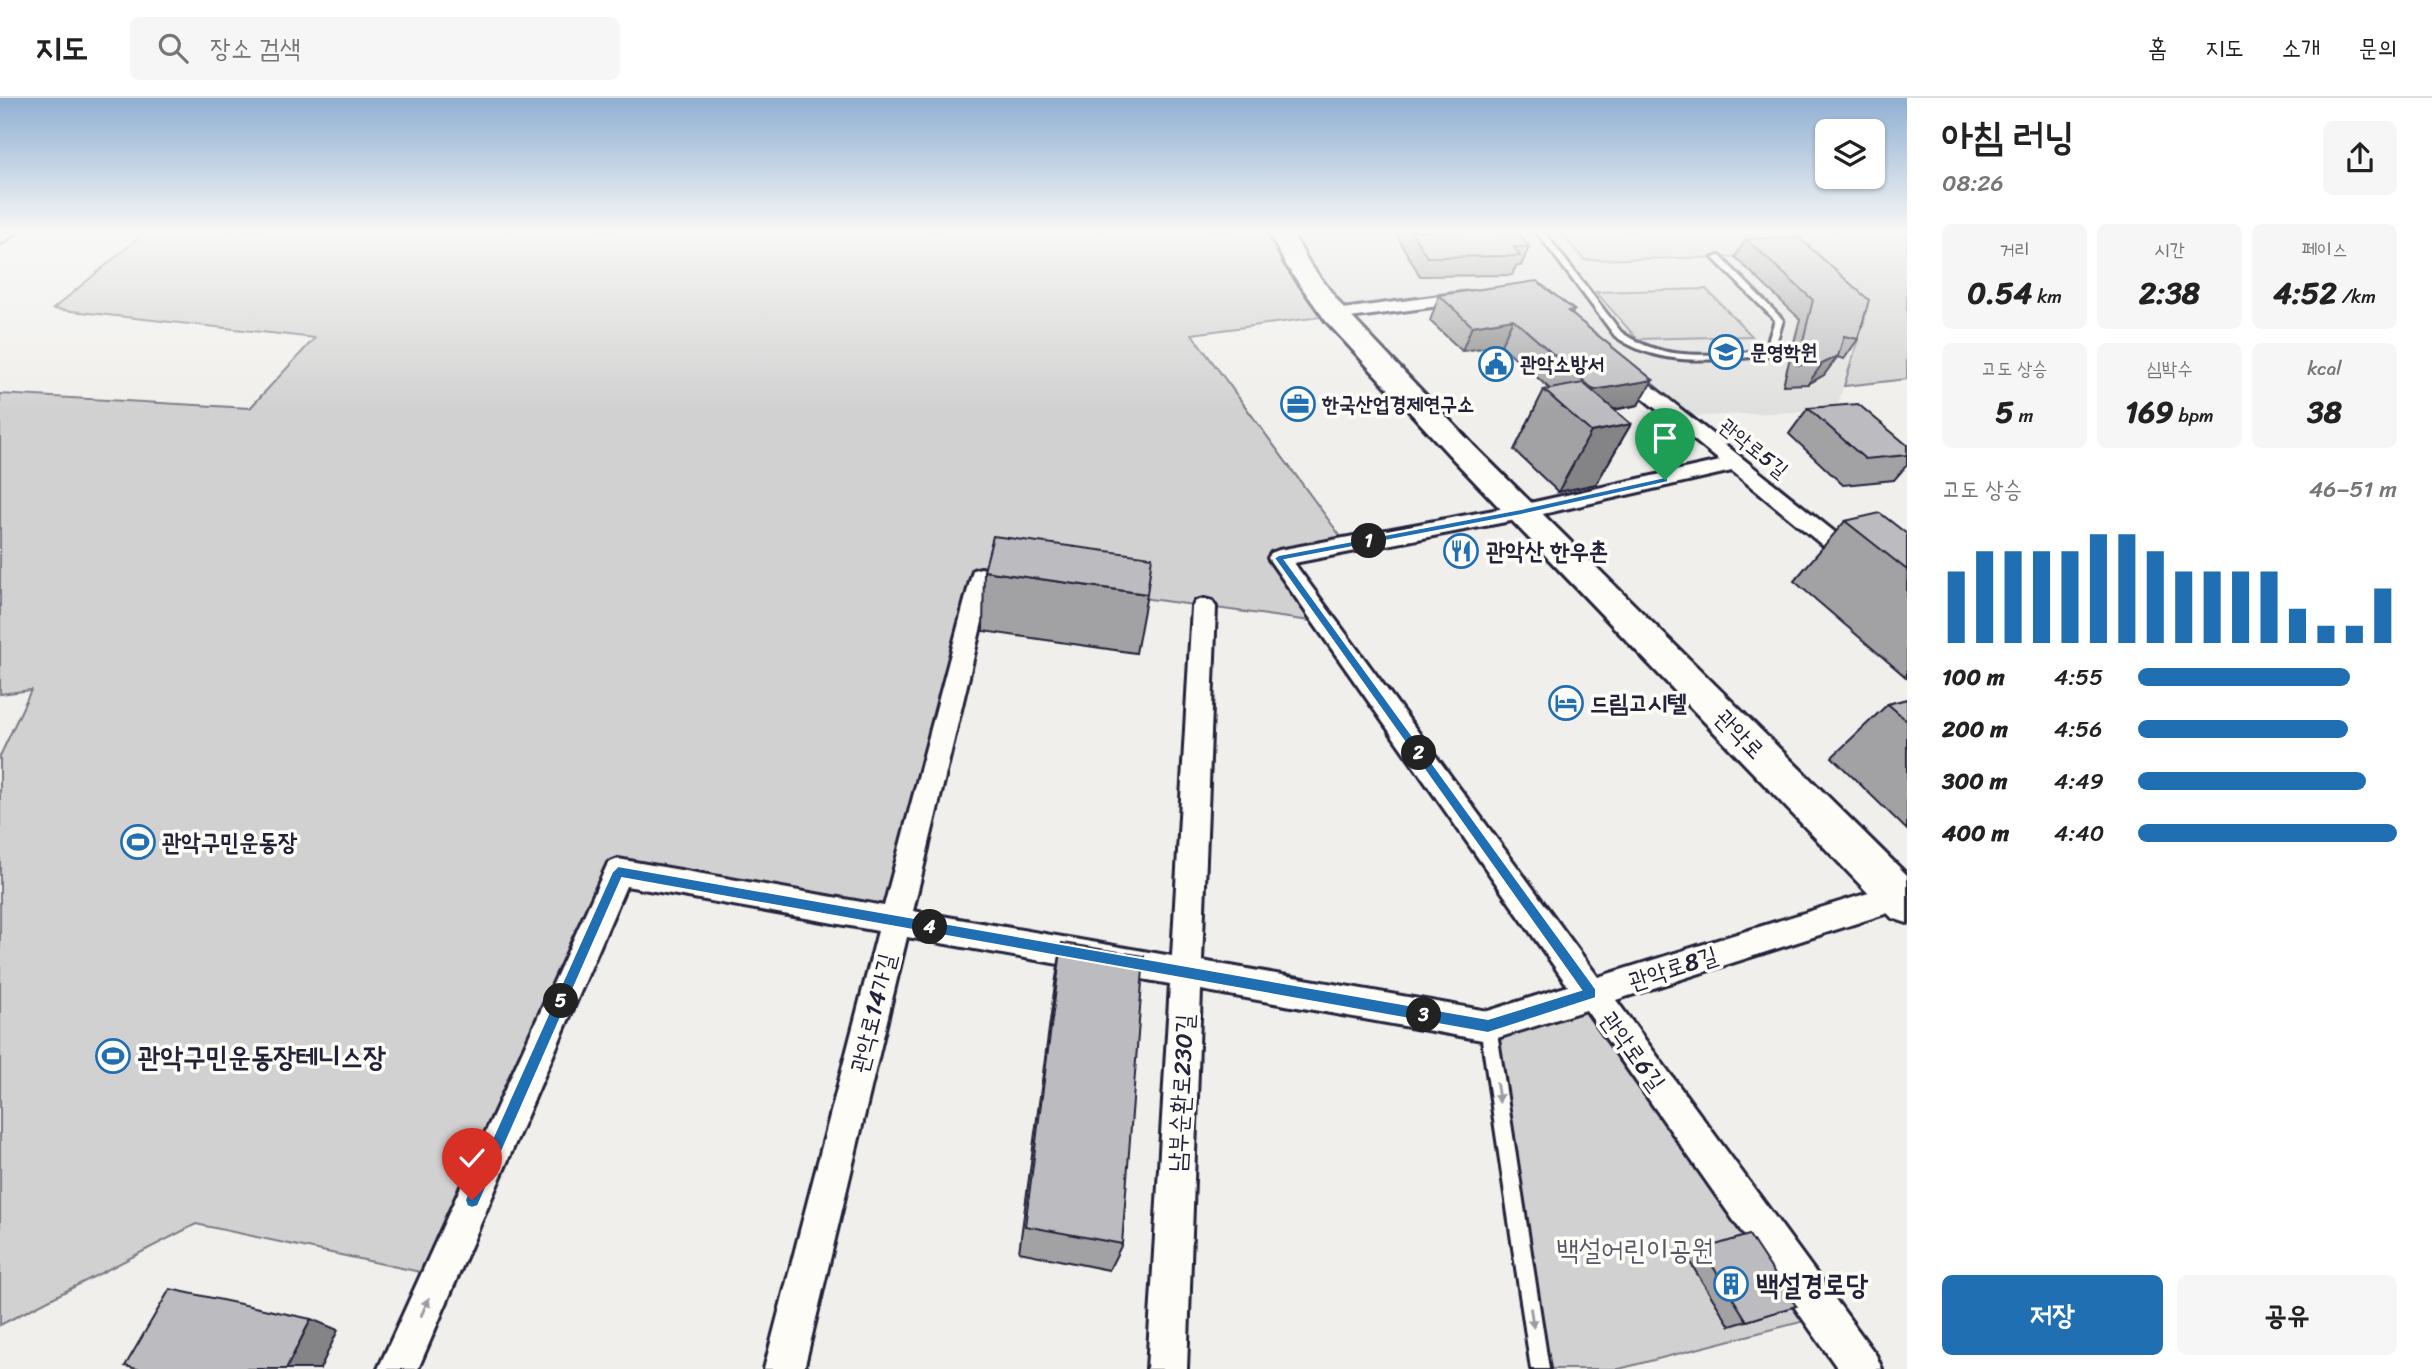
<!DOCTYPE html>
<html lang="ko">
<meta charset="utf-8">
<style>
body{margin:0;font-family:Sriracha,"Poor Story",sans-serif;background:#f6f6f6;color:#222;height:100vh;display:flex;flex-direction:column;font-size:26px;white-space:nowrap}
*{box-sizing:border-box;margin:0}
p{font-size:23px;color:#767676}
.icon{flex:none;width:38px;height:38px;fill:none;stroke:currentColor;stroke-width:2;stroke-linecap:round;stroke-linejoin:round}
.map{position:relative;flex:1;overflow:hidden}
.details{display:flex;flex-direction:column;background:#fff;width:525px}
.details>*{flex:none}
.controls{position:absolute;left:1815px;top:21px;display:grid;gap:14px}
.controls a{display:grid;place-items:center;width:70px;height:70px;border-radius:10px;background:#fff;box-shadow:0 2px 5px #0004;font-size:35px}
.pin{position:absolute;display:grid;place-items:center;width:60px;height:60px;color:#fff;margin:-72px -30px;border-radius:50% 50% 50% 0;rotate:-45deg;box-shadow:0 0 7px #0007}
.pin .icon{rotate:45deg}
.km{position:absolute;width:35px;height:35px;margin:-18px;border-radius:50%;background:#222;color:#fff;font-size:19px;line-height:35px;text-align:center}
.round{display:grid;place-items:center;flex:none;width:74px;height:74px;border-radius:10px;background:#f6f6f6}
.summary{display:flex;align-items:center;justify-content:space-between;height:119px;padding:0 35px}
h1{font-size:38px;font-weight:800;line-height:52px}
.stats{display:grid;grid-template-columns:repeat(3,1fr);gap:10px;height:119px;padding:7px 35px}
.stats div{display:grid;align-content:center;border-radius:10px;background:#f6f6f6;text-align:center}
.stats b{font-size:30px;font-weight:800}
.stats small{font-size:19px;font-weight:400}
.stats p{font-size:19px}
.chart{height:196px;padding:14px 35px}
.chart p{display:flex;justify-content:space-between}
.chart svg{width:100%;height:126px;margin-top:7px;stroke:#1f6fb2;stroke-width:6}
.primary-button{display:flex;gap:14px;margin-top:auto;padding:14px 35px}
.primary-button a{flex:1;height:80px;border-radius:10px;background:#1f6fb2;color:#fff;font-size:28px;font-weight:800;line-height:80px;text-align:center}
.primary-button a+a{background:#f6f6f6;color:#222}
ul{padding:0 35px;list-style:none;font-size:23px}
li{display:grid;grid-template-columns:112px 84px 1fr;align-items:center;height:52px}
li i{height:18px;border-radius:9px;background:#1f6fb2}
header{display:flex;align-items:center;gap:42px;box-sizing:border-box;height:98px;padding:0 35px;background:#fff;border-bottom:2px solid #e0e0e0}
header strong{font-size:33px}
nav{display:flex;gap:38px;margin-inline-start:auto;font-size:24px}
.search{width:490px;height:63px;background:#f6f6f6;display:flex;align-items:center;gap:18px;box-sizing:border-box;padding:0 24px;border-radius:10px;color:#767676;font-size:26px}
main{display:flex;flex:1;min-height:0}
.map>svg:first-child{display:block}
.built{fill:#e0e0df}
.green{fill:#d2d1d1;stroke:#7a7a86;stroke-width:2}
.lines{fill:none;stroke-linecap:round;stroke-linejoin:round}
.service-casing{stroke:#22223b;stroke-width:6}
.minor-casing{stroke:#22223b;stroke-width:6}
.primary-casing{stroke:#22223b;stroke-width:6}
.service{fill:#fdfcf7;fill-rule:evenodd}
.minor{fill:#fdfcf7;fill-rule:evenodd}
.primary{fill:#fdfcf7;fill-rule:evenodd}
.wall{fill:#a2a2a5;stroke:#22223b;stroke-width:2}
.shaded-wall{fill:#848486;stroke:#22223b;stroke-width:2}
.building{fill:#bcbcc0;stroke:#22223b;stroke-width:2}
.oneway{fill:#9a9aa2}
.route{fill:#1f6fb2;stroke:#fff;stroke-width:2}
.labels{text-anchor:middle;stroke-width:7;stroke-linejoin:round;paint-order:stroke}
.far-poi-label{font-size:21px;font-weight:bold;fill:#22223b;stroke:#fdfcf7;text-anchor:start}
.far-street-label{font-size:21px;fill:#22223b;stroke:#fdfcf7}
.poi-label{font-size:24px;font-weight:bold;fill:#22223b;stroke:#fdfcf7;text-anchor:start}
.street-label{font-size:24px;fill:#22223b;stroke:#fdfcf7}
.near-poi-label{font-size:28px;font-weight:bold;fill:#22223b;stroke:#fdfcf7;text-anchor:start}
.near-park-label{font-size:28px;fill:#575768;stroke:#fdfcf7}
</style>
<header>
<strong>지도</strong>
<div class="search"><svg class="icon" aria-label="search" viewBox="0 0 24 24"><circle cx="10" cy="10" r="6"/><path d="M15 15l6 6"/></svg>장소 검색</div>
<nav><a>홈</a><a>지도</a><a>소개</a><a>문의</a></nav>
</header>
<main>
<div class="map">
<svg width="1907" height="1271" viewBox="0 0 1907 1271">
<rect width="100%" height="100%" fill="#f0efec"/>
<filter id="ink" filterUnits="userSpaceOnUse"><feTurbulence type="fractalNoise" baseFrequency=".0143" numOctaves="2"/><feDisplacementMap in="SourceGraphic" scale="14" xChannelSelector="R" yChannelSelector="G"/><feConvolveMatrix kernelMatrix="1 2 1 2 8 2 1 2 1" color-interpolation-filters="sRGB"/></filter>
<g filter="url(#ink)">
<!-- built -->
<path class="built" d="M 1279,133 L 1787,133 L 1816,160 L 1800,161 L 1865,220 L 1836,312 L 1679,319 L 1522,192 L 1335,217 Z"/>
<!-- green -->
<g class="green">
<path d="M 147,133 L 1279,133 L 1335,217 L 1192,236 L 1347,447 L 1279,461 L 1325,525 L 981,478 L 895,823 L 618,774 L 439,1178 L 196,1126 L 0,1227 L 0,658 L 31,592 L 0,596 L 0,296 L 250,310 L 315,240 L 53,211 Z"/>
<path d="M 1559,133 L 1750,133 L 1777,158 L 1584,162 Z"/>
<path d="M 1787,133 L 1907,133 L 1907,281 L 1844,288 L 1865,220 L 1799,160 L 1815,159 Z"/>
<path d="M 1706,191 L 1752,238 L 1637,241 L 1596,194 Z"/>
<path d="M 1592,895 L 1824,1218 L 1619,1271 L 1540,1271 L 1488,928 Z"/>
</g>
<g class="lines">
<!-- service casing -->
<g class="service-casing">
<g id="service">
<path d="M 1536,133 L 1543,133 L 1621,234 C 1666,266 1714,256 1765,253 L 1775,222 L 1713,160 L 1720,158 L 1783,222 L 1773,255 L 1769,258 C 1715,261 1662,271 1615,238 Z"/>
<path d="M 1488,921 L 1493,923 L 1496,928 L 1549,1271 L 1531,1271 L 1480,928 L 1483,923 Z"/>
</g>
</g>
<!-- minor casing -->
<g class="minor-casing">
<g id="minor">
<path d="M 0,133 L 19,133 L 0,146 Z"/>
<path d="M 1470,194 L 1476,195 L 1479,199 L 1476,203 L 1335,222 L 1326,217 L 1335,212 Z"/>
<path d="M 1620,266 L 1627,268 L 1907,492 L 1907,512 L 1899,510 L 1732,373 L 1521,421 L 1294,465 L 1598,879 L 1907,783 L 1907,809 L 1616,902 L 1876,1257 L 1882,1271 L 1838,1271 L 1586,912 L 1488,943 L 1201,892 L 1187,1271 L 1147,1271 L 1170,886 L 907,839 L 804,1271 L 764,1271 L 878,833 L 626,788 L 418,1271 L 378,1271 L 608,765 L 618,761 L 884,808 L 973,472 L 981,470 L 989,472 L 993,478 L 913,813 L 1172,858 L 1192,509 L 1196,503 L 1204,501 L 1212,503 L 1216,509 L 1202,863 L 1488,913 L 1568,888 L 1268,460 L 1271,455 L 1279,452 L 1521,407 L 1720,363 L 1613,276 L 1611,272 Z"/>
</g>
</g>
<!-- primary casing -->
<g class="primary-casing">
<path id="primary" d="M 1268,133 L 1291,133 L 1309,165 L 1344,211 L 1475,349 L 1907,777 L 1907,825 L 1892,820 L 1453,361 L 1326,223 L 1286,167 Z"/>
</g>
<!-- service -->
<use href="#service" class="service"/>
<!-- minor -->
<use href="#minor" class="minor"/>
<!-- primary -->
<use href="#primary" class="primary"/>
</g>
<!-- wall -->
<g class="wall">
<path d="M 1394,133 L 1517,133 L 1529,149 L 1521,168 L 1516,168 L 1512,177 L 1420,178 Z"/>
<path d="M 1746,141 L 1858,241 L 1844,261 L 1837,259 L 1824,277 L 1808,286 L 1783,287 L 1800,221 L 1735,159 Z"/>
<path d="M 1439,197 L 1574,212 L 1572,216 L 1638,307 L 1614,312 L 1631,326 L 1596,386 L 1558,394 L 1514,352 L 1544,292 L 1550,291 L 1501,247 L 1462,253 L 1430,223 Z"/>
<path d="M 1808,310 L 1907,347 L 1907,367 L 1894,382 L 1843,387 L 1789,336 Z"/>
<path d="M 1845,423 L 1907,436 L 1907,580 L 1794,483 Z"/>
<path d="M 984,473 L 1147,496 L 1136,555 L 983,533 Z"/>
<path d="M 1907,601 L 1907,732 L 1832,659 L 1888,606 Z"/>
<path d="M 1062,845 L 1122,1146 L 1109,1172 L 1019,1154 L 1055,886 Z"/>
<path d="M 1702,1151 L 1796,1208 L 1730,1228 L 1686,1158 Z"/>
</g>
<!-- shaded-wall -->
<g class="shaded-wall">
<path d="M 1513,221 L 1501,247 L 1462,253 L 1472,228 Z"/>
<path d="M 1838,258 L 1824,277 L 1808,286 L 1822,266 Z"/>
<path d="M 1653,282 L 1638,307 L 1579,318 L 1594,292 Z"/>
<path d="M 1631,326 L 1596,386 L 1558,394 L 1591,334 Z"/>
<path d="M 311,1221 L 338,1232 L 320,1271 L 286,1271 Z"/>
</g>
<!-- building -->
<g class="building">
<path d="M 1411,133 L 1517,133 L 1529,149 L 1514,149 L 1520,158 L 1427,159 Z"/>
<path d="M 1798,139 L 1869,202 L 1858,241 L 1844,238 L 1838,258 L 1822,266 L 1797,267 L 1813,202 L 1746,141 Z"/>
<path d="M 1537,183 L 1574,212 L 1568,213 L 1653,282 L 1594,292 L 1513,221 L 1472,228 L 1439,197 Z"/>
<path d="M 1583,285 L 1631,326 L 1591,334 L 1544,292 Z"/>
<path d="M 1858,306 L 1907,347 L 1907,357 L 1865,361 L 1808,310 Z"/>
<path d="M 1880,415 L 1907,436 L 1907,472 L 1845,423 Z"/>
<path d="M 993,438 L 1152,459 L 1147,496 L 984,473 Z"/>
<path d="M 1907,601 L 1907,623 L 1888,606 Z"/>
<path d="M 1062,845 L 1144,858 L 1122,1146 L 1025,1128 Z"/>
<path d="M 1749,1137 L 1796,1208 L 1747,1223 L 1702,1151 Z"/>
<path d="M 170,1191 L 311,1221 L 286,1271 L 137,1271 L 125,1268 Z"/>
</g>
<!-- one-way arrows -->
<defs><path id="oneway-solid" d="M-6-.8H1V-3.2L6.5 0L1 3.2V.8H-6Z" transform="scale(1.75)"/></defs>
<g class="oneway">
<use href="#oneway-solid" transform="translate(1498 995) rotate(81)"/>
<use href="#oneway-solid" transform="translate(425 1209) rotate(-66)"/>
<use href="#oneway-solid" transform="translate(1532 1220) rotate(81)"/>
</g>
</g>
<!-- sky -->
<linearGradient id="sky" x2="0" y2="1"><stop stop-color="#8fb0d2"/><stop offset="0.43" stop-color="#f8f8f6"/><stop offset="1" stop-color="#f8f8f6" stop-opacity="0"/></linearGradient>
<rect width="1907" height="311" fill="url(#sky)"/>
<!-- route -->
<path class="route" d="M 1665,379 L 1668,380 L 1668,384 L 1521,417 L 1285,462 L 1596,891 L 1596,900 L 1488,935 L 622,780 L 478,1108 L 472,1110 L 467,1108 L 465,1102 L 467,1097 L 612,774 L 618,768 L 1488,921 L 1581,892 L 1274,460 L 1279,457 L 1521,411 Z"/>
<!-- icons -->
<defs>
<g id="school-ring" transform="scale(1.75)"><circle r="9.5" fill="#fdfcf7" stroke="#1f6fb2" stroke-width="1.5"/><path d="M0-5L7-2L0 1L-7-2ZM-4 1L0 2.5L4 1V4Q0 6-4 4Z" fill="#1f6fb2"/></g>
<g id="civic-ring" transform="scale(1.75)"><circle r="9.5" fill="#fdfcf7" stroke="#1f6fb2" stroke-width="1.5"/><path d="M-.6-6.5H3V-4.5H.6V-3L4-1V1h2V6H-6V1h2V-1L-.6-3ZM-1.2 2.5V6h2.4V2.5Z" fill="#1f6fb2"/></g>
<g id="office-ring" transform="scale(1.75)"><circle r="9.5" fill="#fdfcf7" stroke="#1f6fb2" stroke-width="1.5"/><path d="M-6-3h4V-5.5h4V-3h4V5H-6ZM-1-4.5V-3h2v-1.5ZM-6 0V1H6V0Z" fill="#1f6fb2"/></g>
<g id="restaurant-ring" transform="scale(1.75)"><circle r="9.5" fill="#fdfcf7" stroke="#1f6fb2" stroke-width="1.5"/><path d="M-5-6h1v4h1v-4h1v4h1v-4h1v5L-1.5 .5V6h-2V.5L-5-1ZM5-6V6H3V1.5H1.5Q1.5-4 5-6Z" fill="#1f6fb2"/></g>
<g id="hotel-ring" transform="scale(1.75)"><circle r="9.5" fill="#fdfcf7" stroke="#1f6fb2" stroke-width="1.5"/><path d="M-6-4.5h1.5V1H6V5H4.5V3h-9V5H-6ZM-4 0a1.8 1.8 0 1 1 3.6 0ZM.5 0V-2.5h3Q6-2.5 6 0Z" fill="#1f6fb2"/></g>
<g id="stadium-ring" transform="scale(1.75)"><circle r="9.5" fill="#fdfcf7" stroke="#1f6fb2" stroke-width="1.5"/><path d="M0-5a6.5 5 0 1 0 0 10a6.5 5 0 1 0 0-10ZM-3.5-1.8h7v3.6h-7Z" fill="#1f6fb2"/></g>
<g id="building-ring" transform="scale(1.75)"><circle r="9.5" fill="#fdfcf7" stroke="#1f6fb2" stroke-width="1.5"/><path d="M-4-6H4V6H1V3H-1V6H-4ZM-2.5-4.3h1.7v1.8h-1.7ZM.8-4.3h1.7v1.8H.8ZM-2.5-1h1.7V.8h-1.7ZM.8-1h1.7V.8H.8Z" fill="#1f6fb2"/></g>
</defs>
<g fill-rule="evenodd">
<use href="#school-ring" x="1726" y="254"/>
<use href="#civic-ring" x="1496" y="266"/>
<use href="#office-ring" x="1298" y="306"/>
<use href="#restaurant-ring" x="1461" y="453"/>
<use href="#hotel-ring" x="1566" y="605"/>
<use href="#stadium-ring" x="138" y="744"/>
<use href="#stadium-ring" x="113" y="958"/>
<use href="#building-ring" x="1731" y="1186"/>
</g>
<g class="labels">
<!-- far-poi labels -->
<g class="far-poi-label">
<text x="1750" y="261">문영학원</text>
<text x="1520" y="273">관악소방서</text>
<text x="1322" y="313">한국산업경제연구소</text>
</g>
<!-- far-street labels -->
<g class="far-street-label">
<text transform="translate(1754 350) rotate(39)" y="7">관악로5길</text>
</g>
<!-- poi labels -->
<g class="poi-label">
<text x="1486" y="461">관악산 한우촌</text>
<text x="1590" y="613">드림고시텔</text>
<text x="162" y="752">관악구민운동장</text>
</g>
<!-- street labels -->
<g class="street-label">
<text transform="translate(1740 636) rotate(46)" y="8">관악로</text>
<text transform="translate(1673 870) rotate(-18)" y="8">관악로8길</text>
<text transform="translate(873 915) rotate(-76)" y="8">관악로14가길</text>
<text transform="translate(1633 953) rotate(54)" y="8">관악로6길</text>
<text transform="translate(1181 995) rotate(-87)" y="8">남부순환로230길</text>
</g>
<!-- near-poi labels -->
<g class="near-poi-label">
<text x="138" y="968">관악구민운동장테니스장</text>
<text x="1756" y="1196">백설경로당</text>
</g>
<!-- near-park labels -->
<g class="near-park-label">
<text x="1635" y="1161">백설어린이공원</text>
</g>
</g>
</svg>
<div class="controls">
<a><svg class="icon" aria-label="layers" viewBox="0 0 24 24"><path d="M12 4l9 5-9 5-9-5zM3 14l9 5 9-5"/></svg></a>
</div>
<div class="pin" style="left:1665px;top:382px;background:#1e9e55"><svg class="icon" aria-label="arrive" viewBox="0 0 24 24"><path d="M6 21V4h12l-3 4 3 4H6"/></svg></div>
<div class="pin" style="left:472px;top:1102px;background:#d93025"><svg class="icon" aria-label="check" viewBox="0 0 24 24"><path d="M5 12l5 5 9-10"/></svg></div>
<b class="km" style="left:1369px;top:443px">1</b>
<b class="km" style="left:1419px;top:655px">2</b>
<b class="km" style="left:1424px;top:917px">3</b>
<b class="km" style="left:930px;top:829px">4</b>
<b class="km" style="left:561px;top:903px">5</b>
</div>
<section class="details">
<div class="summary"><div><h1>아침 러닝</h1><p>08:26</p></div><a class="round"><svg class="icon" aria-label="share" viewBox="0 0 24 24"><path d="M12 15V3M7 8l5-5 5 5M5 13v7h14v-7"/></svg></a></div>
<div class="stats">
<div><p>거리</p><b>0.54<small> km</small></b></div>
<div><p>시간</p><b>2:38</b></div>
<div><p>페이스</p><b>4:52<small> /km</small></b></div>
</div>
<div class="stats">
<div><p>고도 상승</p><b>5<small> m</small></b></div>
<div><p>심박수</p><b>169<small> bpm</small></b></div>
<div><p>kcal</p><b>38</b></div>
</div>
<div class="chart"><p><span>고도 상승</span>46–51 m</p>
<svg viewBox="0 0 160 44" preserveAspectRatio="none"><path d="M5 44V19M15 44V12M25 44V12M35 44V12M45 44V12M55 44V6M65 44V6M75 44V12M85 44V19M95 44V19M105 44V19M115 44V19M125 44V32M135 44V38M145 44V38M155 44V25"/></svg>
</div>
<ul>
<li><b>100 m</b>4:55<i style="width:82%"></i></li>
<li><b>200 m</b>4:56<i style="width:81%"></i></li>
<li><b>300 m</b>4:49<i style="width:88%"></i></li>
<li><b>400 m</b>4:40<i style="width:100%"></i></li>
</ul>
<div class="primary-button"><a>저장</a><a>공유</a></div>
</section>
</main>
